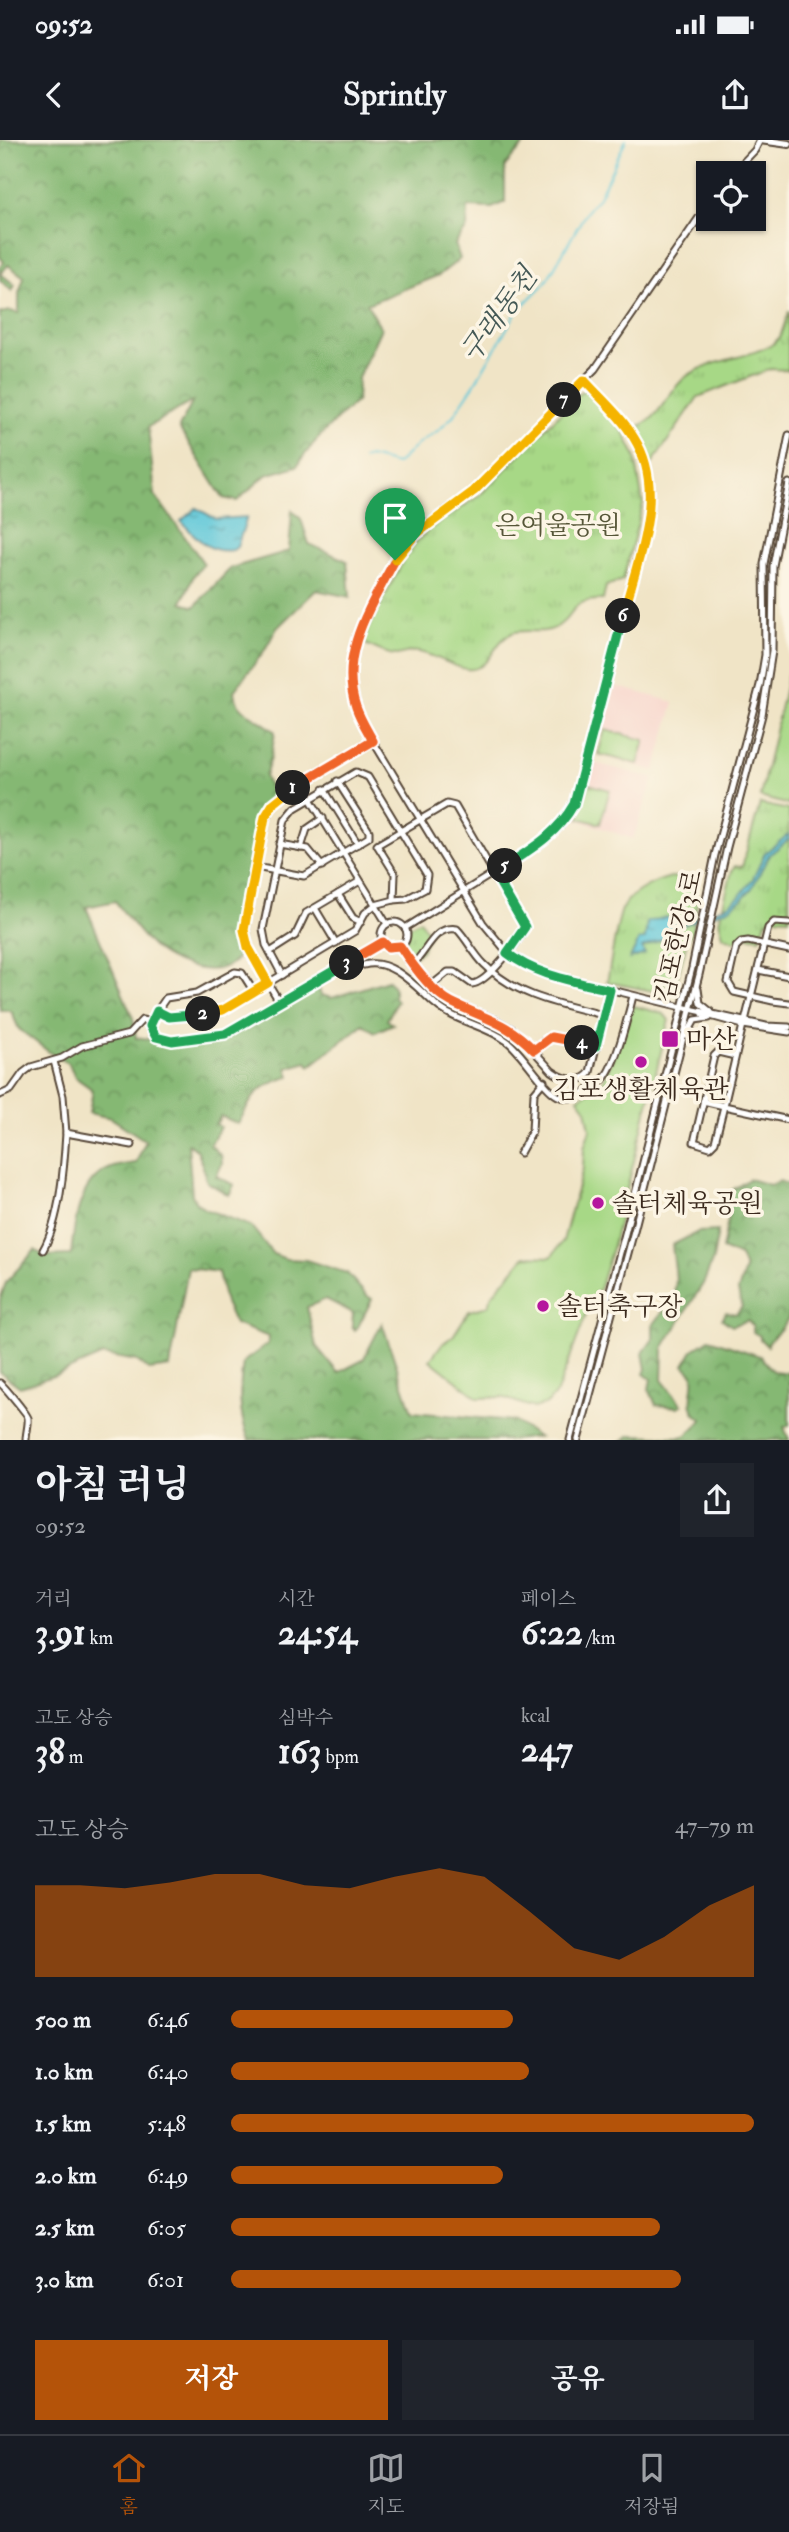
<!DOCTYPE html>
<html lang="ko">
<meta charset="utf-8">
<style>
body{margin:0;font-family:"IM FELL Double Pica","Noto Serif KR",serif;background:#20242c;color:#f1f3f6;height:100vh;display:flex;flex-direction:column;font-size:26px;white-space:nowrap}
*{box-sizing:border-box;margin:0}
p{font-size:23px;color:#9ea1a6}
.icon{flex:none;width:38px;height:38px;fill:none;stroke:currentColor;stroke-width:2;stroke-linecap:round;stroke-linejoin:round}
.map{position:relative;height:1300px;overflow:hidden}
.panel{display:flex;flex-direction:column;background:#171b24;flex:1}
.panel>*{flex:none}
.controls{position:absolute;left:696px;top:21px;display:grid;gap:14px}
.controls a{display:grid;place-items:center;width:70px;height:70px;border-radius:0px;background:#171b24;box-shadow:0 2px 5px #0004;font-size:35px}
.pin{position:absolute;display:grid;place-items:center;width:60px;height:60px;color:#fff;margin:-72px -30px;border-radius:50% 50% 50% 0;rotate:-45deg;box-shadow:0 0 7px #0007}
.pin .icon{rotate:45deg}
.km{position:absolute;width:35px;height:35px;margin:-18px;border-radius:50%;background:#222;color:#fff;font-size:19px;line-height:35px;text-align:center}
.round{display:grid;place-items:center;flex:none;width:74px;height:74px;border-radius:0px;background:#20242c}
.overview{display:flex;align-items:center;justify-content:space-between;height:119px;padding:0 35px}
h1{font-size:38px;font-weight:700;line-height:52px}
.stats{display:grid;grid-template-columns:repeat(3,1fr);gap:10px;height:119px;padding:7px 35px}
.stats div{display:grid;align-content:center}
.stats b{font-size:35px;font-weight:700}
.stats small{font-size:19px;font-weight:400}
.stats p{font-size:19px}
.chart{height:196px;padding:14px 35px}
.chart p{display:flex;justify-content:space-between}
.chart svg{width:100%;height:126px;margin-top:7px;fill:#b45309;opacity:.7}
.cta{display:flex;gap:14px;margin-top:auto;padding:14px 35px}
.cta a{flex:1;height:80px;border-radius:0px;background:#b45309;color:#fff;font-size:28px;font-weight:700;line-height:80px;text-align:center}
.cta a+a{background:#20242c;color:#f1f3f6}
ul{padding:0 35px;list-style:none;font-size:23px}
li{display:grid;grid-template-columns:112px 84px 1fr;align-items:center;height:52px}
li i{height:18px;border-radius:9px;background:#b45309}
.status{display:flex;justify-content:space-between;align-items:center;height:49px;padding:0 35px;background:#171b24;direction:ltr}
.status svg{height:19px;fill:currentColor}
header{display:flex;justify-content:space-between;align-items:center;height:91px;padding:0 35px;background:#171b24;font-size:32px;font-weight:700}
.menu{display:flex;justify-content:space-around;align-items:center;height:98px;border-top:2px solid #363941;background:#171b24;font-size:19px;color:#9ea1a6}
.menu a{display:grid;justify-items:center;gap:4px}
.menu .current{color:#b45309}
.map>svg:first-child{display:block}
.built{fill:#f7d1c9}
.green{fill:#a7d886;stroke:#718152;stroke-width:2}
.forest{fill:url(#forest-crowns);stroke:#607148;stroke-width:2}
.park{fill:url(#park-tufts);stroke:#718152;stroke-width:2}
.water{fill:url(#water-ripples);stroke:#4c787c;stroke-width:2}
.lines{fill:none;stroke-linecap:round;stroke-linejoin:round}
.stream{stroke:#5dc7d9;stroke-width:2}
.minor-casing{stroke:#564637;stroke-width:9}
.major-casing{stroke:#564637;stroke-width:10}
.minor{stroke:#fff;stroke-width:5}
.major{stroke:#fff;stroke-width:6}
.split-1-casing{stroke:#fff;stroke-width:14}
.split-2-casing{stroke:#fff;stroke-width:14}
.split-3-casing{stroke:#fff;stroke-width:14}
.split-4-casing{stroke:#fff;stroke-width:14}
.split-5-casing{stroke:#fff;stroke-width:14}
.split-6-casing{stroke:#fff;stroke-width:14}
.split-7-casing{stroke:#fff;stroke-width:14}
.split-8-casing{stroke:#fff;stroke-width:14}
.split-1{stroke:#f0652b;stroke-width:9}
.split-2{stroke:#f5b400;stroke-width:9}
.split-3{stroke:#22a559;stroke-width:9}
.split-4{stroke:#f0652b;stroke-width:9}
.split-5{stroke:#22a559;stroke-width:9}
.split-6{stroke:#22a559;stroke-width:9}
.split-7{stroke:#f5b400;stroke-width:9}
.split-8{stroke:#f5b400;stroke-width:9}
.poi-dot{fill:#b5179e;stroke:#fcf5e5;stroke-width:2.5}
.labels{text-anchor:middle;stroke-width:7;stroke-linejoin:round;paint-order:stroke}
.park-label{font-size:26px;fill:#565638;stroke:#fcf5e5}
.street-label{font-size:26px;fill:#3b2a1e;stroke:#fcf5e5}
.poi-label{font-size:26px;fill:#3b2a1e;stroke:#fcf5e5;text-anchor:start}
.water-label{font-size:28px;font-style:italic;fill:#455956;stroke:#fcf5e5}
</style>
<div class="status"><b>09:52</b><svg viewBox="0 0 49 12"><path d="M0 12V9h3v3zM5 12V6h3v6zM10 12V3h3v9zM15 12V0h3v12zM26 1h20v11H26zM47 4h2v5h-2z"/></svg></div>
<header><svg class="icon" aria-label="back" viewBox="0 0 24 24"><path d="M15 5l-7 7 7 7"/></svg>Sprintly<svg class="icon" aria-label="share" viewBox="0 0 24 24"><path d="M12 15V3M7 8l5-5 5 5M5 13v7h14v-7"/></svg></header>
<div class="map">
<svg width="789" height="1300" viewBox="0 0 789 1300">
<defs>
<pattern id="forest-crowns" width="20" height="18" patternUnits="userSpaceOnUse" patternTransform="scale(1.75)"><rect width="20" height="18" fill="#85b873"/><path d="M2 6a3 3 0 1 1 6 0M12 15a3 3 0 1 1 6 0" fill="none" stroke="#6e965e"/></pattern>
<pattern id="park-tufts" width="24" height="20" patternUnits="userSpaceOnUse" patternTransform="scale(1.75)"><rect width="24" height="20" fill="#a7d886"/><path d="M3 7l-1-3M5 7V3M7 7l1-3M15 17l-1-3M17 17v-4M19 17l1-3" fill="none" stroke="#91ba73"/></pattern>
<pattern id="water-ripples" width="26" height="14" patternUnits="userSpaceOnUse" patternTransform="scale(1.75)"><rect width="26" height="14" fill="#5dc7d9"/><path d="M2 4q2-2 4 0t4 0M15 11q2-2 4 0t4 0" fill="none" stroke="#4ea2af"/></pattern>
</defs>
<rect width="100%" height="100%" fill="#fcf5e5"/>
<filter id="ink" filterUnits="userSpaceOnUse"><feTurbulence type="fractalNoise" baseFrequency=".0143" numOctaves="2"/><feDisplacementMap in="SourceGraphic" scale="14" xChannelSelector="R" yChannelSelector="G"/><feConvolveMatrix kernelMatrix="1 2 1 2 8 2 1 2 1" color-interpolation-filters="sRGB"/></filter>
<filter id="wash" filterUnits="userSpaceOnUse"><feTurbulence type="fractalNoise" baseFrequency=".00686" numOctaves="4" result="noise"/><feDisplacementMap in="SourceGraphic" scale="28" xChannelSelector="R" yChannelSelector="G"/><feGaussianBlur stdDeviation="1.57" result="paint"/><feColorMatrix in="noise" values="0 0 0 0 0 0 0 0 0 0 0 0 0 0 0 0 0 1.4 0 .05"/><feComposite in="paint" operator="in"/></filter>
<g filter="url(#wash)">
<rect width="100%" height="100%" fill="#f0e4c6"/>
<!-- built -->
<g class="built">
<path d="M 615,546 L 674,562 L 655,631 L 597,615 Z"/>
<path d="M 594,623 L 654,638 L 633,699 L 573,678 L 584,656 Z"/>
</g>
<!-- green -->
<g class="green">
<path d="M 789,530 L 789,665 L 760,657 Z"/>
<path d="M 605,590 L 645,600 L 638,624 L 598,614 Z"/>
<path d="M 588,644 L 610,650 L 600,684 L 579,678 Z"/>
<path d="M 634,866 L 664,874 L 669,880 L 613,1105 L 599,1150 L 594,1154 L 557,1252 L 547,1264 L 534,1268 L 502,1257 L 478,1258 L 430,1220 L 442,1204 L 453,1196 L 469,1171 L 488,1166 L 492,1155 L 525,1116 L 551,1117 L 563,1101 L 583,1028 L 584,1008 L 590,989 L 586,969 L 578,958 L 602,944 Z"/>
</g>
<!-- forest -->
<g class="forest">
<path d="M 0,0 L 528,0 L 505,26 L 505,62 L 492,68 L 468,67 L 467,88 L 455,104 L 460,119 L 439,135 L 367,164 L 381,188 L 358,238 L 357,261 C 334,281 313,301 297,326 L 266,335 L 237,361 L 223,358 L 179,288 L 193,261 L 148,287 L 155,355 L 204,424 L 194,435 L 182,462 L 194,467 L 231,428 L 289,411 L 292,370 L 301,379 L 309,404 L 347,421 L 350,457 L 316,450 L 277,488 L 264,511 L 234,551 C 236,573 259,577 275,592 L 271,617 L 265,636 L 273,657 C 262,672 261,685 255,703 C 242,746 239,767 241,812 C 224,846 169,824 150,804 C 137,791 126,775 115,761 L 86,767 L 133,878 L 136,898 C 150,896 162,905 178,903 C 192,901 208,901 221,898 C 246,892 293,858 317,843 L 321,855 L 332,858 L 388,840 L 394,847 L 394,857 L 397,861 L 387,880 L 393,884 L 375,892 L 363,884 L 310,926 L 307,922 L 287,928 L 290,936 C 253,949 256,952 238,984 L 221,976 L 216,984 L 220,987 L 210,1005 L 221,1015 L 222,1024 L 216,1036 L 234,1045 L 229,1055 L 207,1042 L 198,1011 L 188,1004 L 192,1055 L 196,1062 L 205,1069 L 251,1086 L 273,1114 L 286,1119 L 306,1120 L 347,1133 L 366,1155 L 372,1159 L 358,1187 L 355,1190 L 352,1186 L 353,1173 L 326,1159 L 307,1167 L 316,1206 L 338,1233 L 363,1220 L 382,1183 L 412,1272 L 514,1281 L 538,1297 L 512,1300 L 249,1300 C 238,1271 239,1252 243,1222 L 268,1204 L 269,1197 L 235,1184 L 225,1163 L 218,1132 L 188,1128 L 170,1227 L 149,1230 L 137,1221 L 103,1215 L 56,1235 L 20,1247 L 0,1232 L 0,1160 L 6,1142 L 35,1110 L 44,1116 L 71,1115 C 74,1086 78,1041 109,1029 C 117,1025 128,1024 136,1023 L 146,1001 L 111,978 L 89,973 L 93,950 L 75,937 L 69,924 L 53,915 L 19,889 L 11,871 L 0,870 L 0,173 L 10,171 L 19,173 L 19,153 L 24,137 L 8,125 L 1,134 L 15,145 L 12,151 L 0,140 L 0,127 L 4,122 L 0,117 Z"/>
<path d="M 749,1039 L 770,1045 L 780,1041 L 789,1045 L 789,1176 C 785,1189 772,1194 767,1206 L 760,1199 L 760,1196 L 753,1192 L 753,1186 L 748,1180 L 732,1186 L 722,1179 L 726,1172 L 736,1174 L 742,1167 L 738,1151 L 745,1129 L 740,1116 L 722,1109 L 729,1075 L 723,1060 L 725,1055 Z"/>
<path d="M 718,1091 L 713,1119 L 704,1142 L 663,1208 L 662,1240 L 682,1265 L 678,1267 L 656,1265 L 649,1249 L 651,1239 L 644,1234 L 646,1229 L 643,1213 L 653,1199 L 653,1185 C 682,1148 677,1149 672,1105 L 698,1092 Z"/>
<path d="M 709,1199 L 760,1216 L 773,1231 L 789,1233 L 789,1286 L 784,1287 L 789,1300 L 623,1300 L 631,1295 L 681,1297 L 687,1295 C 691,1289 699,1286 702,1279 C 683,1267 696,1252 693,1234 L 684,1225 L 693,1210 Z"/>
</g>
<!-- park -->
<g class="park">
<path d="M 789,171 L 788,230 L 770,229 L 698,257 L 651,325 L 643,303 L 633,288 C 661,282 666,251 687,236 C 712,219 747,219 773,204 L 780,197 Z"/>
<path d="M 582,251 L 587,251 L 623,291 L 635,315 L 643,364 L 623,440 L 606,446 L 603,460 C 567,459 578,475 555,488 C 542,495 526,488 512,493 C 495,501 493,520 479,527 C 470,532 462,528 453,525 C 442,520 430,514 418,512 C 410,510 404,514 397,515 C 385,515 371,506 361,502 L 402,423 L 415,403 L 427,391 L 480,355 Z"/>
<path d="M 760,664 L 789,670 L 789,778 L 773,777 L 766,782 L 760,798 L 745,796 L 734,801 L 723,796 L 719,781 L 732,731 L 735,726 L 742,727 Z"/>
<path d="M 671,737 L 688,738 L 693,743 L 697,765 L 692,793 L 687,801 L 677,841 L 666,839 L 663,853 L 607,842 C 611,824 616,779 624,765 C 634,751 655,741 671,737 Z"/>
<path d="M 420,780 L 429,795 L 421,811 L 413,817 L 403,804 L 407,798 L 408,787 Z"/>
</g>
<!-- water -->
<g class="water">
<path d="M 196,368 L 216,379 L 247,377 L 237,407 L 233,410 C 208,414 196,397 181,381 Z"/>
<path d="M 789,694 L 789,699 L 769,715 L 752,748 L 741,760 L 728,769 L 670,790 L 666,798 L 642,808 L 645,814 L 630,819 L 639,800 L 645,799 L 647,782 L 667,777 L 675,784 L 681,784 L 728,765 L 739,757 L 753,739 L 765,713 Z"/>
</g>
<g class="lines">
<!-- stream -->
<path class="stream" d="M 363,319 L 369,317 L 397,324 L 420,302 L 439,290 L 453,276 L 474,245 L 517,171 L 545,143 L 553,130 L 588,69 L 598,59 L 626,0"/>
</g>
</g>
<g filter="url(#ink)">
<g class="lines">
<!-- minor casing -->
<g class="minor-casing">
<g id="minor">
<path d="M 733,33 L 755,10 L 760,0"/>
<path d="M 709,63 L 595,229 L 474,351 L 424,386 L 406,403 L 389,431 L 356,498 L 350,535 L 357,570 L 373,601 L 483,783 L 507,812 L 532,828 L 554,836 L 690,869 L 766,886 L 789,887"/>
<path d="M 301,644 L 387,784"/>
<path d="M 324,649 L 358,704"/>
<path d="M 279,704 L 308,709 L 322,726"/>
<path d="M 301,708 L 307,689 L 323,678"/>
<path d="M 255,727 L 304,736 L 369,697 L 369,691 L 337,641"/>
<path d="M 338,754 L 353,778 L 361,782"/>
<path d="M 315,768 L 336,803"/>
<circle cx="394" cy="795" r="13"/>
<path d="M 405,788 L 540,704 L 560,686 L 577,655 L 650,368 C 654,309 621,280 584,240"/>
<path d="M 400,806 L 412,825 L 447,860 L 496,880 L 512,889 L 524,900 L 552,931 C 563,939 581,945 590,932 L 610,850"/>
<path d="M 789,810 L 748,801 L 741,802 L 736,807 L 728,842 L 734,852 L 773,861 L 789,863"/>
<path d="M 270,812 L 295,796 L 306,773 L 360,741"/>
<path d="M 364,825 C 391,817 417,848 435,864 C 455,882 485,885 507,901 C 523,913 543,948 558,956 C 567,960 575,958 583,953 C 590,949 600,944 605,937 C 618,919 627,879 633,856"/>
<path d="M 412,825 C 427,813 433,785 457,789 C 467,799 473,813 484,824 C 517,857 560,864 604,875"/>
<path d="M 758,830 L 789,836"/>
<path d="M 282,835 L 266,805 L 263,789 L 285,680 L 295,668 L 356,632 L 368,637 L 427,735 L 425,749 L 406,759 L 394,760"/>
<path d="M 698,849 L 700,863 L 711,872"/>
<path d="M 254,852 L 242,833 L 235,832 L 197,853 L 166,858 L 157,871 L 173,878 L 223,870 L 355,791 L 365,773 L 375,765 L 394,760 L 395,734 L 377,705 L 447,664 L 455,666 L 525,787 C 520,801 487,843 472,844 L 455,832 L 448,832 L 432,845"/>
<path d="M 280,863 L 252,816 L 244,790 L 266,677 L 273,664 L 282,655 L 373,601"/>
<path d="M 157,871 L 150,886 L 156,897 L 172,901 L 225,894 L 383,801"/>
<path d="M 703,874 L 743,885 L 789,892"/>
<path d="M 745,881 L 768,788 L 774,782 L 789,783"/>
<path d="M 743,885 L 724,966 L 789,980"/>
<path d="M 686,896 L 695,880 L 709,878"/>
<path d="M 534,910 L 544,901 L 555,897 L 596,906"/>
<path d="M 54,921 L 63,956 L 66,993 L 132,1005"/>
<path d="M 0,955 L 11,950 L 23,933 L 31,927 L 62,918 L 82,906 L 129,894 L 142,880 L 151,882"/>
<path d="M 703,961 L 724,966 L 715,1002 L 710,1007 L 694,1002 L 714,916 L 718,912 L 735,916"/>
<path d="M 520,1013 L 532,991 L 534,953 L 544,941"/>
<path d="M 43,1110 C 60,1080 64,1028 66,993"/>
<path d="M 0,1243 C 4,1246 28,1275 28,1278 C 29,1284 26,1293 26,1300"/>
<path d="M 570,1300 L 626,1090 L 692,828 L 715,715 L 760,545 L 765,515 L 764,424 L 789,295"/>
<path d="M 578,1300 L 635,1087 L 699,835 L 727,707 L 762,575 L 772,511 L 773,426 L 789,343"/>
</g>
</g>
<!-- major casing -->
<g class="major-casing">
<path id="major" d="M 760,0 L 789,4"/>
</g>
<!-- minor -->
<use href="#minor" class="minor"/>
<!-- major -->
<use href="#major" class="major"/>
</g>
</g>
<g class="lines" filter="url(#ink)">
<!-- split-1 casing -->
<g class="split-1-casing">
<path id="split-1" d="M 293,648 L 373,601 C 367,590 360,579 356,567 C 338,513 371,466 395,420"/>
</g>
<!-- split-2 casing -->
<g class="split-2-casing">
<path id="split-2" d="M 203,874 L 223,870 L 268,843 L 248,807 L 244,790 L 265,677 L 273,664 L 293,648"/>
</g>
<!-- split-3 casing -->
<g class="split-3-casing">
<path id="split-3" d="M 203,874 L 169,877 L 157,871 L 150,886 L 156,897 L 172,901 L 225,894 L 347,823"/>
</g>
<!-- split-4 casing -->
<g class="split-4-casing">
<path id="split-4" d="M 347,823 L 383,802 L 388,807 L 400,806 C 411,823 432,852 451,862 C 485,879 506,881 534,910 L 551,897 L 582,903"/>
</g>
<!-- split-5 casing -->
<g class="split-5-casing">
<path id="split-5" d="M 505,726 L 494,733 L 525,787 L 507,813 C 537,836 574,841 610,850 L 596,906 L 582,903"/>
</g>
<!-- split-6 casing -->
<g class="split-6-casing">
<path id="split-6" d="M 505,726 C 533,708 557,694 574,664 L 623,476"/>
</g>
<!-- split-7 casing -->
<g class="split-7-casing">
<path id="split-7" d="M 564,260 L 584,240 C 601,259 621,276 634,298 C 668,352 637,419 623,476"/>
</g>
<!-- split-8 casing -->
<g class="split-8-casing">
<path id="split-8" d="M 395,420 L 415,395 L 474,351 L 564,260"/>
</g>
<!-- split-1 -->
<use href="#split-1" class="split-1"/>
<!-- split-2 -->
<use href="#split-2" class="split-2"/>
<!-- split-3 -->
<use href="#split-3" class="split-3"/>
<!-- split-4 -->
<use href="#split-4" class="split-4"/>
<!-- split-5 -->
<use href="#split-5" class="split-5"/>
<!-- split-6 -->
<use href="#split-6" class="split-6"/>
<!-- split-7 -->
<use href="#split-7" class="split-7"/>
<!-- split-8 -->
<use href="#split-8" class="split-8"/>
</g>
<!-- markers -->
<g class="poi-dot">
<rect x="661" y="890" width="18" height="18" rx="3.5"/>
<circle cx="641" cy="922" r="7"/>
<circle cx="598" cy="1063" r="7"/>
<circle cx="543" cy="1166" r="7"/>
</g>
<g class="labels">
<!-- park labels -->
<g class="park-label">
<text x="558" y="394">은여울공원</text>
</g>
<!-- street labels -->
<g class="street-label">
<text transform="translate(678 796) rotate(-77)" y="9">김포한강3로</text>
</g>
<!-- poi labels -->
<g class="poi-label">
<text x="686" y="908">마산</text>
<text x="641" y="958" text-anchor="middle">김포생활체육관</text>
<text x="612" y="1072">솔터체육공원</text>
<text x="557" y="1175">솔터축구장</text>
</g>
<!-- water labels -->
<g class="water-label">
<text transform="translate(498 174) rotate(-54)" y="10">구래동천</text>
</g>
</g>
</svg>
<div class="controls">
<a><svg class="icon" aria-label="locate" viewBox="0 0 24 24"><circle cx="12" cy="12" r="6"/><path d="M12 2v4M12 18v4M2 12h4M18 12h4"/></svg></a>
</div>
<div class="pin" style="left:395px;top:420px;background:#1e9e55"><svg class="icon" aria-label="arrive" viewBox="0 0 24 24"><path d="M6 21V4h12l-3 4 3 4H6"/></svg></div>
<b class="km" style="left:293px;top:648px">1</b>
<b class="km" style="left:203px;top:874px">2</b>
<b class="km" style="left:347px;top:823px">3</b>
<b class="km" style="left:582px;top:903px">4</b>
<b class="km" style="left:505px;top:726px">5</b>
<b class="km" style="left:623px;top:476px">6</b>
<b class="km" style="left:564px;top:260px">7</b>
</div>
<section class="panel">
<div class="overview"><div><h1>아침 러닝</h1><p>09:52</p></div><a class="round"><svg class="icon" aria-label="share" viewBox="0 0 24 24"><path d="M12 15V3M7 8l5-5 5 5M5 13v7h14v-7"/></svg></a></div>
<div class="stats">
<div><p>거리</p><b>3.91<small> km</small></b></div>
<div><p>시간</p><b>24:54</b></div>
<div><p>페이스</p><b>6:22<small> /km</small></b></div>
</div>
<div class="stats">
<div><p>고도 상승</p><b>38<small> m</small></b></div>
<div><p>심박수</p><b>163<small> bpm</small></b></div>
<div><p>kcal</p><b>247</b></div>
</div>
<div class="chart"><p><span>고도 상승</span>47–79 m</p>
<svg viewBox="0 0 160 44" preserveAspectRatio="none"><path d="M0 44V12L10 12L20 13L30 11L40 8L50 8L60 12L70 13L80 9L90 6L100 9L110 21L120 34L130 38L140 30L150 19L160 12V44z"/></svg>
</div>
<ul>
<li><b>500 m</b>6:46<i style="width:54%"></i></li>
<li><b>1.0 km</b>6:40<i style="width:57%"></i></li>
<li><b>1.5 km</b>5:48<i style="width:100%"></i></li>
<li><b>2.0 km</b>6:49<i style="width:52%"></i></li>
<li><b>2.5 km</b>6:05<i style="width:82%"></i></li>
<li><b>3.0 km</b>6:01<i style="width:86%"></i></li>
</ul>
<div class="cta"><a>저장</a><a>공유</a></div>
</section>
<nav class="menu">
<a class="current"><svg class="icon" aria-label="home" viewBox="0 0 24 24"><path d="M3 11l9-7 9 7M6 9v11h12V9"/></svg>홈</a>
<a><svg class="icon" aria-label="map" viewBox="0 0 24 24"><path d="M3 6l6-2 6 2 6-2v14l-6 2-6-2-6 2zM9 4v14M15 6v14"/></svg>지도</a>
<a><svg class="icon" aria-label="saved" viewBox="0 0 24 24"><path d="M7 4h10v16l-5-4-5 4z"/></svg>저장됨</a>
</nav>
